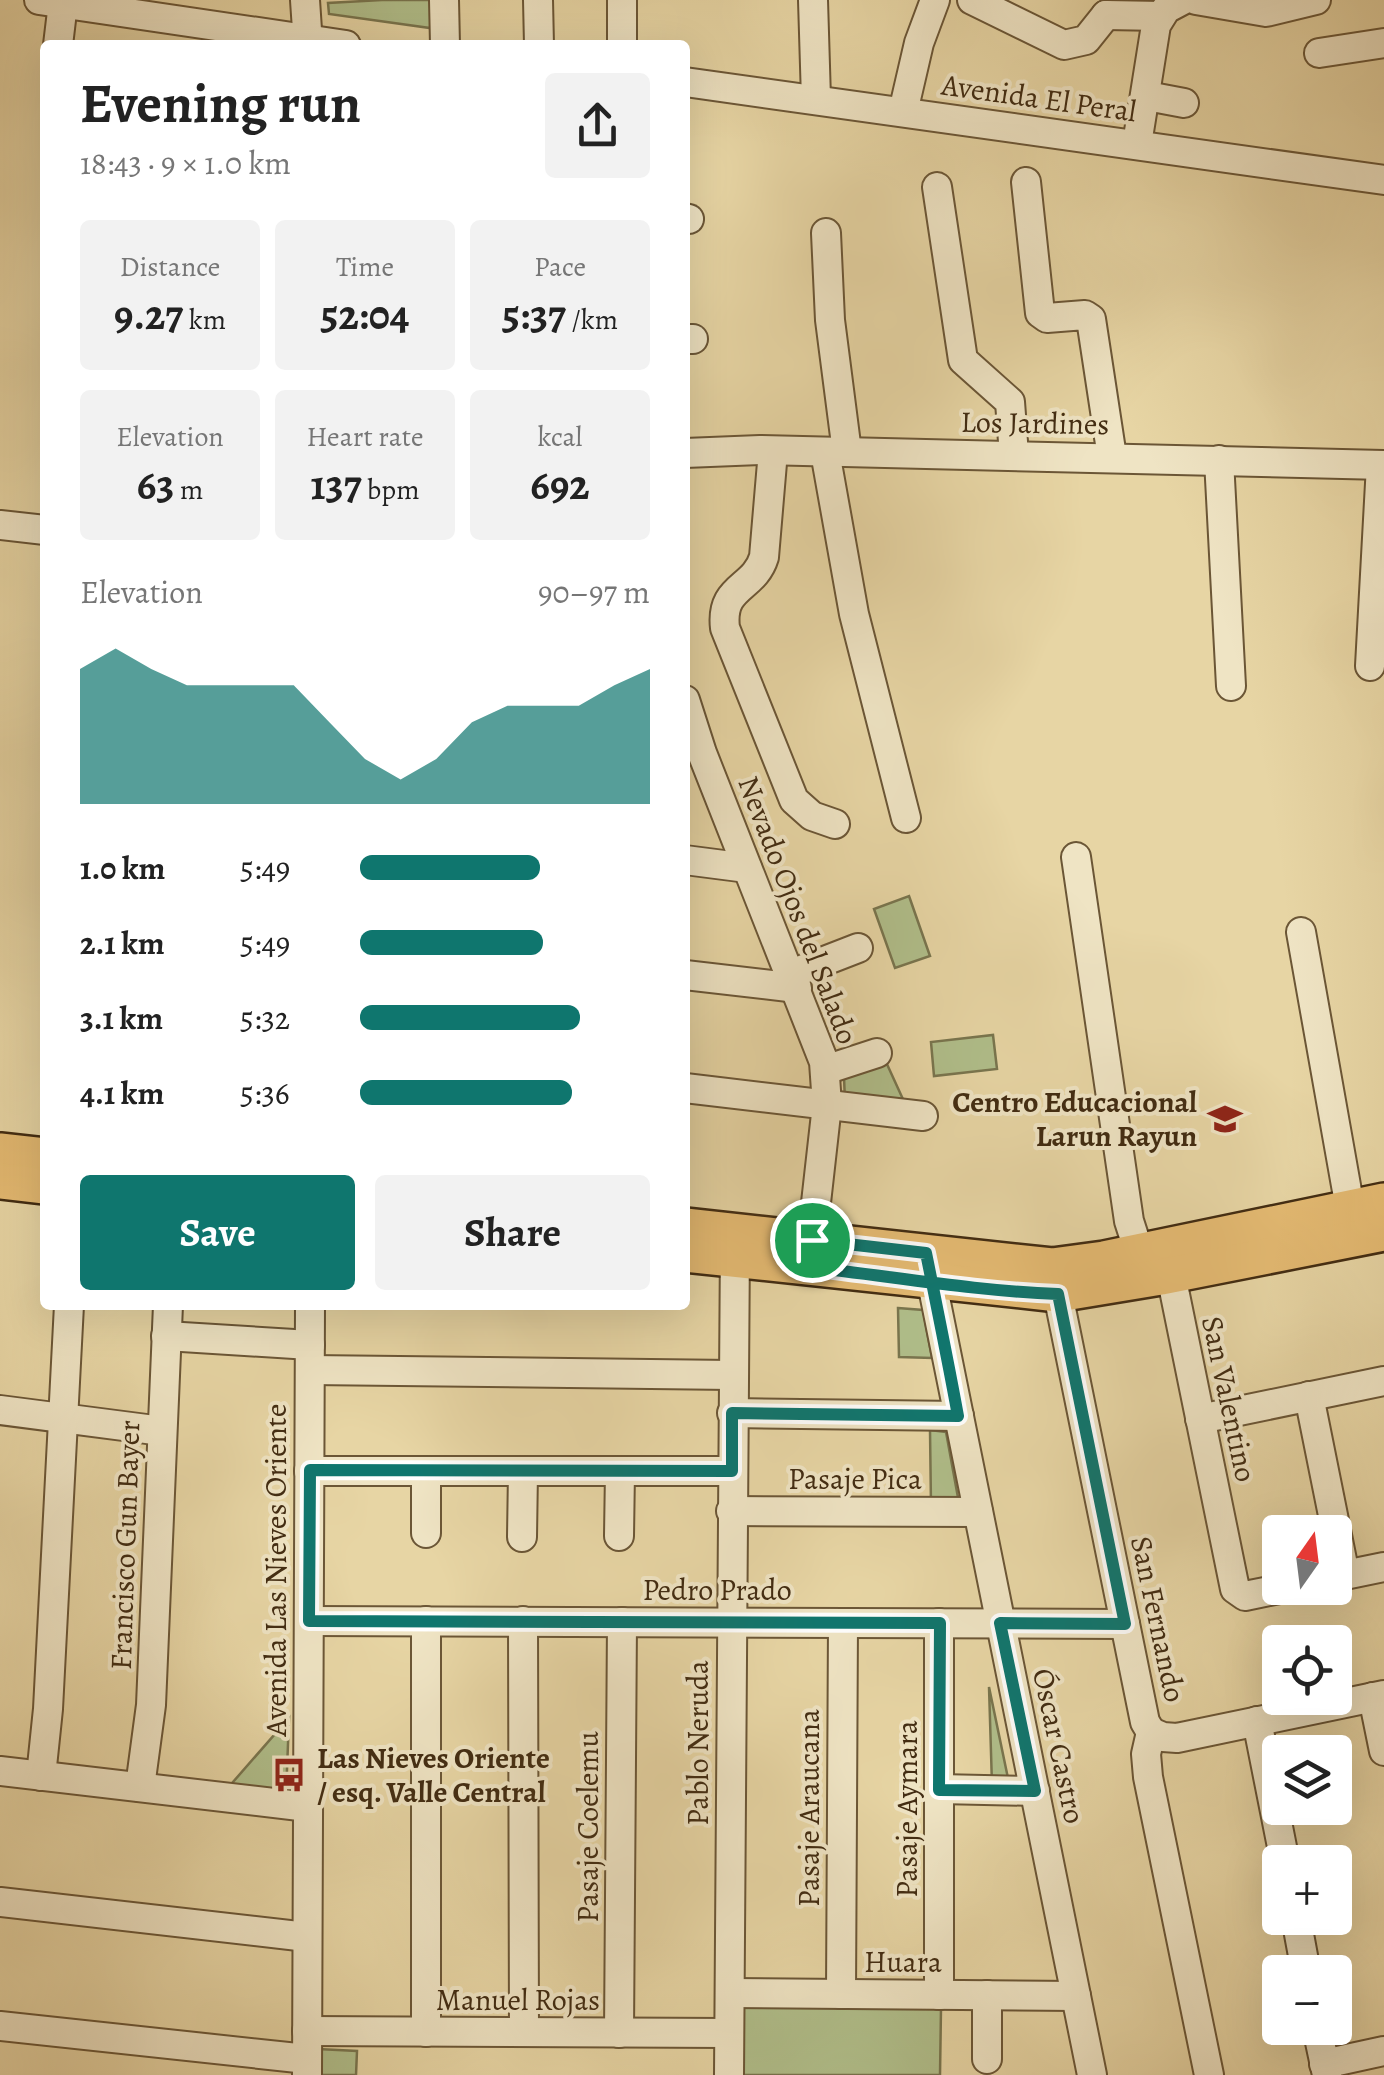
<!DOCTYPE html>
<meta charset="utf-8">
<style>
body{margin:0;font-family:Alegreya,serif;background:#f2f2f2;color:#222;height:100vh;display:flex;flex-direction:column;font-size:38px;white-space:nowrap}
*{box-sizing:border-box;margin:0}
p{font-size:32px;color:#767676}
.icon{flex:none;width:55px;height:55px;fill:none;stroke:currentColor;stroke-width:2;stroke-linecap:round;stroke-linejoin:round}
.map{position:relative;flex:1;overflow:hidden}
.side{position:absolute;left:40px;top:40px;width:650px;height:1270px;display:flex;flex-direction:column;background:#fff;border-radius:10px;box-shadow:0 10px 40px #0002}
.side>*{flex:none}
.needle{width:65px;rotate:14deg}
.controls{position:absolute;left:1262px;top:1515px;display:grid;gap:20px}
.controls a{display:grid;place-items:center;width:90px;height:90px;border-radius:10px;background:#fff;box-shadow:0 10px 40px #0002;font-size:50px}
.pin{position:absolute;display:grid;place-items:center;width:85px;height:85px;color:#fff;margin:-42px;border:5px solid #fff;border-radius:50%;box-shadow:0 2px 10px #0007}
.round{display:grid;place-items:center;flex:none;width:105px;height:105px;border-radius:10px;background:#f2f2f2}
.head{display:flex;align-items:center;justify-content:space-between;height:170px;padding:0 40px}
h1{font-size:55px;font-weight:700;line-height:75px}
.metrics{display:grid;grid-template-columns:repeat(3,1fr);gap:15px;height:170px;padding:10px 40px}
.metrics div{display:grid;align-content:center;border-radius:10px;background:#f2f2f2;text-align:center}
.metrics b{font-size:42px;font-weight:700}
.metrics small{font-size:28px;font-weight:400}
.metrics p{font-size:28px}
.chart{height:280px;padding:20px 40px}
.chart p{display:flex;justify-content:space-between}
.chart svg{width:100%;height:180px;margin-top:10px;fill:#0f766e;opacity:.7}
.button{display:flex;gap:20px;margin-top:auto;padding:20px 40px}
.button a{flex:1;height:115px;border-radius:10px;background:#0f766e;color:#fff;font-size:40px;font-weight:700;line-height:115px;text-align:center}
.button a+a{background:#f2f2f2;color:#222}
ul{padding:0 40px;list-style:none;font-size:32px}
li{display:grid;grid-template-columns:160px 120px 1fr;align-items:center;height:75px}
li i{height:25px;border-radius:12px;background:#0f766e}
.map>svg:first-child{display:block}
.green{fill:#b0be8a;stroke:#79754e;stroke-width:2.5}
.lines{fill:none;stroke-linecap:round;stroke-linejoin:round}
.minor-casing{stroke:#6b5636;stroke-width:32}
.major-casing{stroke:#422c12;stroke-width:40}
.minor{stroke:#efe4c4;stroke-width:28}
.major{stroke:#e4ba72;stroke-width:35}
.route-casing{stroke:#fff;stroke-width:20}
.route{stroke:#0f766e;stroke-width:12}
.labels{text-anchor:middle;stroke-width:8;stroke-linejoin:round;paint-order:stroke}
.street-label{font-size:30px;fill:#422c12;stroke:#efe4c4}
.poi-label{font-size:30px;font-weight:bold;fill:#422c12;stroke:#efe4c4;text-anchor:end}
</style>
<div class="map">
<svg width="1384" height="2075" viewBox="0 0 1384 2075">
<rect width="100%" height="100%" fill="#e7d5a4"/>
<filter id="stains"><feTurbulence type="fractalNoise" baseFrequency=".002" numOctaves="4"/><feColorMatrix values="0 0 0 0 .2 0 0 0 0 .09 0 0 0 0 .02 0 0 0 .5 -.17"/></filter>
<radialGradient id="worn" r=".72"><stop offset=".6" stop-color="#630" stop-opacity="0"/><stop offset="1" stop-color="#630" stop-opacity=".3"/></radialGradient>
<!-- green -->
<g class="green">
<path d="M 382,0 L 433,0 L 430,28 L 329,14 L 328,3 Z"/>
<path d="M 909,896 L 930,956 L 895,968 L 874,909 Z"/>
<path d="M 993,1035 L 997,1069 L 934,1076 L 931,1042 Z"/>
<path d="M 886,1062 L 907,1108 L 845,1102 L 844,1077 Z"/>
<path d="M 898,1308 L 923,1310 L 932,1358 L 899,1357 Z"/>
<path d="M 930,1430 L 946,1432 L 959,1503 L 931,1506 Z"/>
<path d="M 989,1687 L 1009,1783 L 992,1785 Z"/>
<path d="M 289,1718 L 286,1796 L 226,1790 Z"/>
<path d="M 742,2002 L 941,2008 L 940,2075 L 742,2075 Z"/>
<path d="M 318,2049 L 357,2051 L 356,2075 L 318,2075 Z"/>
</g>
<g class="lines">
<!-- minor casing -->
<g class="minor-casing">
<g id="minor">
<path d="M 39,0 L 346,45"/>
<path d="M 305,0 L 308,45"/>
<path d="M 444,0 L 445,45"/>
<path d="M 538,0 L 539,45"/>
<path d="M 622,0 L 622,45"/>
<path d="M 813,0 L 816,99"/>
<path d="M 972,0 L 1064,45 L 1086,40 L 1106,15"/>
<path d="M 1196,0 L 1266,12 L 1316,0"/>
<path d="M 1106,15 L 1161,16"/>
<path d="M 58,45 L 63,3"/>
<path d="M 1319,53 L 1384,43"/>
<path d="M 685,82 L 1384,180"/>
<path d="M 1147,96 L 1184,103"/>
<path d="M 903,112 L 919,43 L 935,0"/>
<path d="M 1137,144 L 1156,25 L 1166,9 L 1183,0"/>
<path d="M 1026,182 L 1040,313 L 1047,318 L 1085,315 L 1091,319 L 1112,457"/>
<path d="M 937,187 L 963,360 L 1010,402 L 1014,455"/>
<path d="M 685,218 L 689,219"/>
<path d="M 826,233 L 830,320 L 847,452"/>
<path d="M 685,339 L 693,339"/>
<path d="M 773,451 L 764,557 C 754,590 720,585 725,628 L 794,800 L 812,816 L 835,824"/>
<path d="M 825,452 L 854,614 L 906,818"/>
<path d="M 685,453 L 760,450 L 1384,465"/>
<path d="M 1219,460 L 1231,686"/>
<path d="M 0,525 L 45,530"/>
<path d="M 1370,666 L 1381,465"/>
<path d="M 685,700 L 702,753 L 824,1062 L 827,1105 L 810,1256"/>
<path d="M 1076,857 L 1129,1221 L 1139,1252"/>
<path d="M 685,860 L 747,868"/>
<path d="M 1301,932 L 1350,1208"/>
<path d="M 791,974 L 858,948"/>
<path d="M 685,975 L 797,988"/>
<path d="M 825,1070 L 877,1053"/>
<path d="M 685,1088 L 923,1116"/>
<path d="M 928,1263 L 1092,2075"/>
<path d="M 1171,1275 L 1235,1589 L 1245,1596 L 1284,1588"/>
<path d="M 1058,1294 L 1145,1722 L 1151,1732 L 1146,1754 L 1148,1777 L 1209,2075"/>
<path d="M 166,1336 L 310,1345"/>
<path d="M 310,1370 L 732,1375"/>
<path d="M 1309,1396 L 1345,1575"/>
<path d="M 0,1410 L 162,1431"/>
<path d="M 732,1413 L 959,1416"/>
<path d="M 1200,1419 L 1384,1381"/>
<path d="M 309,1471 L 732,1471"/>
<path d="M 426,1471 L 426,1533"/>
<path d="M 731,1511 L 978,1512"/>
<path d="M 619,1536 L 620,1471"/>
<path d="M 522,1537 L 523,1471"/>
<path d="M 1335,1577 L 1384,1567"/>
<path d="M 309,1621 L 1125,1624"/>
<path d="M 426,1621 L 426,2032"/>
<path d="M 523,1621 L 524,2032"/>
<path d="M 1373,1697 L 1384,1751"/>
<path d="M 1257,1721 L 1285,1862"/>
<path d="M 1151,1732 L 1163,1737 L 1177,1738 L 1384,1695"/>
<path d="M 0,1771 L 308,1807"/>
<path d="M 41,1776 L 48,1709 L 69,1305"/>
<path d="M 140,1787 L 151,1705 L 168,1305"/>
<path d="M 939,1789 L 1035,1791"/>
<path d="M 0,1902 L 307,1937"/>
<path d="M 1296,1918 L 1306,1972"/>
<path d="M 730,1993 L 1076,1996"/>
<path d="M 841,1994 L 843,1623"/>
<path d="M 939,1995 L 939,1623"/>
<path d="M 0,2026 L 307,2059"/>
<path d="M 1317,2028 L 1327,2075"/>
<path d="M 307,2031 L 729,2033"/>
<path d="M 619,2033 L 622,1622"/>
<path d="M 987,2059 L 987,1995"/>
<path d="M 1324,2064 L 1384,2051"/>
<path d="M 307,2075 L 310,1305"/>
<path d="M 729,2075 L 735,1242"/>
</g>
</g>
<!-- major casing -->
<g class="major-casing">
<g id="major">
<path d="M 0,1151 L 45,1156"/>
<path d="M 0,1181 L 45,1186"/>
<path d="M 685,1226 L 1052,1266 L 1104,1259 L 1384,1201"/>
<path d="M 685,1254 L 1058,1294 L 1161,1277 L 1384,1233"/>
</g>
</g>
<!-- minor -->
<use href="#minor" class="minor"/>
<!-- major -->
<use href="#major" class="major"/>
</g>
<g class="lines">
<!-- route casing -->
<g class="route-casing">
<path id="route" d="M 812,1240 L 926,1253 C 937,1307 948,1361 958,1416 L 732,1413 L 732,1471 L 310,1470 L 309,1621 L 940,1623 L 939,1790 L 1035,1791 L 1000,1623 L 1125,1624 L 1058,1294 C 974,1291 891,1276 808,1267 L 812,1240"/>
</g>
<!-- route -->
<use href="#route" class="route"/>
</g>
<!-- icons -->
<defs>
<g id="school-bare" transform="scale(2.7)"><path d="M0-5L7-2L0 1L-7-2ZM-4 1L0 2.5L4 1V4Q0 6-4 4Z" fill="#8f2418" stroke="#efe4c4" stroke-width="2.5" paint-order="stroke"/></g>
<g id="bus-bare" transform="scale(2.7)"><path d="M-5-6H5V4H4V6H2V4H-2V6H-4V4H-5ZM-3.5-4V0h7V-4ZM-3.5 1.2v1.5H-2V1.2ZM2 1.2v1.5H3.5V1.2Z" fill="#8f2418" stroke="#efe4c4" stroke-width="2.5" paint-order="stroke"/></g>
</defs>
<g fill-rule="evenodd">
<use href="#school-bare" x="1225" y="1119"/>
<use href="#bus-bare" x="289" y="1775"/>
</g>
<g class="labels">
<!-- street labels -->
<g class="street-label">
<text transform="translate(1039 98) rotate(8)" y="10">Avenida El Peral</text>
<text transform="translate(1035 423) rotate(1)" y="10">Los Jardines</text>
<text transform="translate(798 910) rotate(69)" y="10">Nevado Ojos del Salado</text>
<text transform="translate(1229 1399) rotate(78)" y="10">San Valentino</text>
<text x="855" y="1489">Pasaje Pica</text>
<text transform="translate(125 1545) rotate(-88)" y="10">Francisco Gun Bayer</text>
<text transform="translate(276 1570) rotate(-90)" y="10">Avenida Las Nieves Oriente</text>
<text x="717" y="1600">Pedro Prado</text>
<text transform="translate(1158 1619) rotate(78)" y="10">San Fernando</text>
<text transform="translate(698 1743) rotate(-90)" y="10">Pablo Neruda</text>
<text transform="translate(1059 1746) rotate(78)" y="10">Óscar Castro</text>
<text transform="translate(809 1808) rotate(-90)" y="10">Pasaje Araucana</text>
<text transform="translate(907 1809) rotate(-90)" y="10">Pasaje Aymara</text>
<text transform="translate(588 1827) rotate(-90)" y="10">Pasaje Coelemu</text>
<text x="903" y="1972">Huara</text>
<text x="518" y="2010">Manuel Rojas</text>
</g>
<!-- poi labels -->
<g class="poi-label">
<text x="1197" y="1112">Centro Educacional<tspan x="1197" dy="34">Larun Rayun</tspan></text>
<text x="317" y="1768" text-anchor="start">Las Nieves Oriente<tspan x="317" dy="34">/ esq. Valle Central</tspan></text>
</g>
</g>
<rect width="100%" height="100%" filter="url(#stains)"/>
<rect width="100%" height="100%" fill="url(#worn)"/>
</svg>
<div class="controls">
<a><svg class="needle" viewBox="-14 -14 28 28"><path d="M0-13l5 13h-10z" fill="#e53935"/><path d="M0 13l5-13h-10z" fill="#767676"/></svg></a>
<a><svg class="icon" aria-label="locate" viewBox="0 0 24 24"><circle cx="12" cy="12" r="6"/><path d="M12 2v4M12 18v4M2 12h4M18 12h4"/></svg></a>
<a><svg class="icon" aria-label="layers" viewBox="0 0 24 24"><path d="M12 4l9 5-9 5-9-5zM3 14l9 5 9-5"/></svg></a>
<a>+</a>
<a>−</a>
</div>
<div class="pin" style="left:812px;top:1240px;background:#1e9e55"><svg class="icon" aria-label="arrive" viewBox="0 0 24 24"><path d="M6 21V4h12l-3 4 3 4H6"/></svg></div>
<section class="side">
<div class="head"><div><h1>Evening run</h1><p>18:43 · 9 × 1.0 km</p></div><a class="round"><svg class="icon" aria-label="share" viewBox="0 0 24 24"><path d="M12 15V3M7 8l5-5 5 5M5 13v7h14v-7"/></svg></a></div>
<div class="metrics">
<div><p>Distance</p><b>9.27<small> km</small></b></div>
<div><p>Time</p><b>52:04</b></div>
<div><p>Pace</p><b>5:37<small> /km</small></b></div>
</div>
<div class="metrics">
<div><p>Elevation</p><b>63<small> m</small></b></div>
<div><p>Heart rate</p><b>137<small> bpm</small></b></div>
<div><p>kcal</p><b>692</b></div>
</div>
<div class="chart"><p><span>Elevation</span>90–97 m</p>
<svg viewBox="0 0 160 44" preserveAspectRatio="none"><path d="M0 44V11L10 6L20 11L30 15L40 15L50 15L60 15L70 24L80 33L90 38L100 33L110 24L120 20L130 20L140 20L150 15L160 11V44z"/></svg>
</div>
<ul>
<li><b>1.0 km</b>5:49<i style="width:62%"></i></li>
<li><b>2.1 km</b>5:49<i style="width:63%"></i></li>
<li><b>3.1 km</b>5:32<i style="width:76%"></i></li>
<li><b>4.1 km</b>5:36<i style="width:73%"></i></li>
</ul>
<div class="button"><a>Save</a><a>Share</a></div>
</section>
</div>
